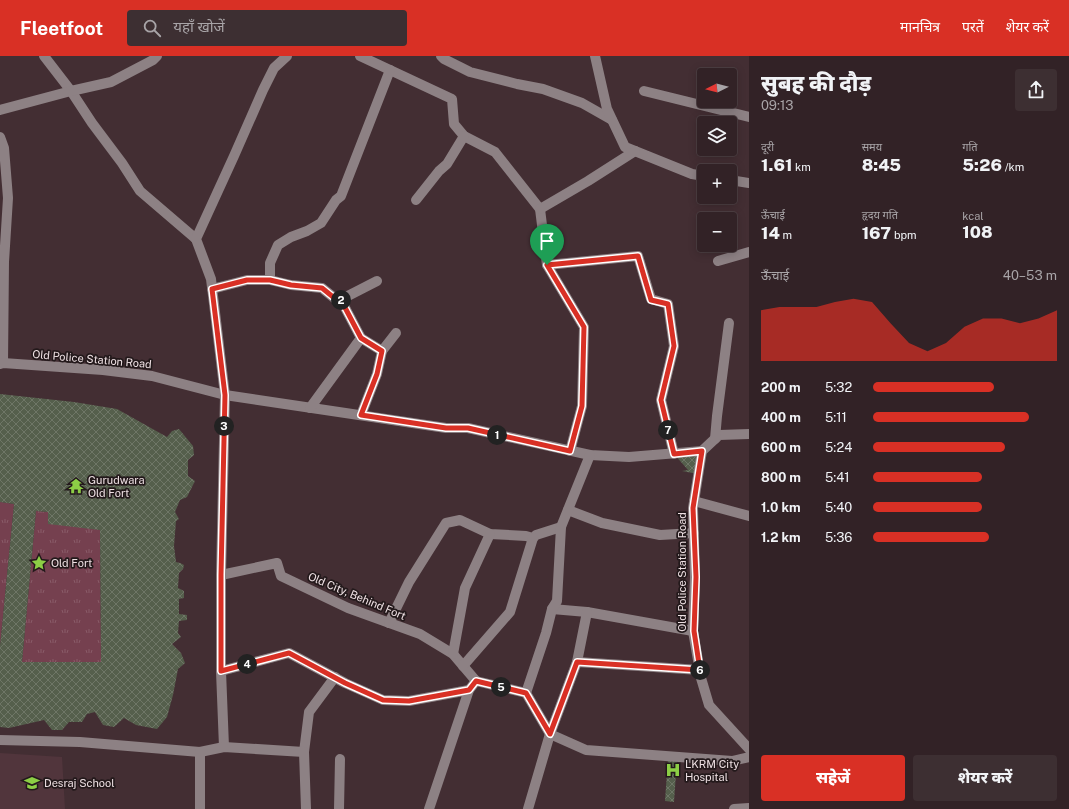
<!DOCTYPE html>
<html lang="hi">
<meta charset="utf-8">
<style>
body{margin:0;font-family:"Public Sans","Noto Sans Devanagari",sans-serif;background:#3d2f32;color:#f1f3f6;height:100vh;display:flex;flex-direction:column;font-size:15px;white-space:nowrap}
*{box-sizing:border-box;margin:0}
p{font-size:13px;color:#a8a4a7}
.icon{flex:none;width:22px;height:22px;fill:none;stroke:currentColor;stroke-width:2;stroke-linecap:round;stroke-linejoin:round}
.map{position:relative;flex:1;overflow:hidden}
.sheet{display:flex;flex-direction:column;background:#322226;width:320px}
.sheet>*{flex:none}
.needle{width:26px;rotate:264deg}
.tools{position:absolute;left:697px;top:12px;display:grid;gap:8px}
.tools a{display:grid;place-items:center;width:40px;height:40px;border-radius:4px;background:#322226;box-shadow:0 2px 10px #0003,0 0 0 1px #4d3f43;font-size:20px}
.pin{position:absolute;display:grid;place-items:center;width:34px;height:34px;color:#fff;margin:-41px -17px;border-radius:50% 50% 50% 0;rotate:-45deg;box-shadow:0 0 4px #0007}
.pin .icon{rotate:45deg}
.km{position:absolute;width:20px;height:20px;margin:-10px;border-radius:50%;background:#222;color:#fff;font-size:11px;line-height:20px;text-align:center}
.round{display:grid;place-items:center;flex:none;width:42px;height:42px;border-radius:4px;background:#3d2f32}
.head{display:flex;align-items:center;justify-content:space-between;height:68px;padding:0 12px}
h1{font-size:22px;font-weight:800;line-height:30px}
.figures{display:grid;grid-template-columns:repeat(3,1fr);gap:6px;height:68px;padding:4px 12px}
.figures div{display:grid;align-content:center}
.figures b{font-size:17px;font-weight:800}
.figures small{font-size:11px;font-weight:400}
.figures p{font-size:11px}
.chart{height:112px;padding:8px 12px}
.chart p{display:flex;justify-content:space-between}
.chart svg{width:100%;height:72px;margin-top:4px;fill:#d93025;opacity:.7}
.button{display:flex;gap:8px;margin-top:auto;padding:8px 12px}
.button a{flex:1;height:46px;border-radius:4px;background:#d93025;color:#fff;font-size:16px;font-weight:800;line-height:46px;text-align:center}
.button a+a{background:#3d2f32;color:#f1f3f6}
ul{padding:0 12px;list-style:none;font-size:13px}
li{display:grid;grid-template-columns:64px 48px 1fr;align-items:center;height:30px}
li i{height:10px;border-radius:5px;background:#d93025}
header{display:flex;align-items:center;gap:24px;box-sizing:border-box;height:56px;padding:0 20px;background:#d93025;color:#fff}
header strong{font-size:19px}
nav{display:flex;gap:22px;margin-inline-start:auto;font-size:14px}
.search{width:280px;height:36px;background:#3d2f32;display:flex;align-items:center;gap:10px;box-sizing:border-box;padding:0 14px;border-radius:4px;color:#a8a4a7;font-size:15px}
main{display:flex;flex:1;min-height:0}
.map>svg:first-child{display:block}
.built{fill:#51353c}
.grass{fill:url(#grass-tufts)}
.building{fill:url(#building-cross-hatch);fill-rule:evenodd}
.lines{fill:none;stroke-linecap:round;stroke-linejoin:round}
.minor{stroke:#8d8184;stroke-width:10}
.route-casing{stroke:#fff;stroke-width:8}
.route{stroke:#d93025;stroke-width:5}
.labels{text-anchor:middle;stroke-width:3.5;stroke-linejoin:round;paint-order:stroke}
.street-label{font-size:11px;fill:#eee0e3;stroke:#23191b}
.poi-label{font-size:11px;fill:#eee0e3;stroke:#23191b;text-anchor:start}
</style>
<header>
<strong>Fleetfoot</strong>
<div class="search"><svg class="icon" aria-label="search" viewBox="0 0 24 24"><circle cx="10" cy="10" r="6"/><path d="M15 15l6 6"/></svg>यहाँ खोजें</div>
<nav><a>मानचित्र</a><a>परतें</a><a>शेयर करें</a></nav>
</header>
<main>
<div class="map">
<svg width="749" height="753" viewBox="0 0 749 753">
<defs>
<pattern id="grass-tufts" width="24" height="20" patternUnits="userSpaceOnUse"><rect width="24" height="20" fill="#75404f"/><path d="M3 7l-1-3M5 7V3M7 7l1-3M15 17l-1-3M17 17v-4M19 17l1-3" fill="none" stroke="#895b68"/></pattern>
<pattern id="building-cross-hatch" width="8" height="8" patternUnits="userSpaceOnUse"><rect width="8" height="8" fill="#555f4c"/><path d="M0 0l8 8M0 8l8-8" fill="none" stroke="#6e7666"/></pattern>
</defs>
<rect width="100%" height="100%" fill="#432e33"/>
<!-- built -->
<path class="built" d="M 0,697 L 62,701 L 65,753 L 0,753 Z"/>
<!-- grass -->
<g class="grass">
<path d="M 0,446 L 14,448 L 0,590 Z"/>
<path d="M 36,455 L 48,456 L 100,474 L 101,606 L 22,606 Z"/>
</g>
<!-- building -->
<g class="building">
<path d="M 0,338 L 74,346 L 117,353 L 167,381 L 172,375 L 179,373 L 193,390 L 194,399 L 188,404 L 188,420 L 195,425 L 187,441 L 180,444 L 175,456 L 179,463 L 176,465 L 174,490 L 176,506 L 180,507 L 184,509 L 183,513 L 179,517 L 178,532 L 184,535 L 184,542 L 179,543 L 179,558 L 187,559 L 187,564 L 179,565 L 178,577 L 181,581 L 172,588 L 181,597 L 185,607 L 178,613 L 173,639 L 167,661 L 157,673 L 136,669 L 124,662 L 114,671 L 103,669 L 95,656 L 87,658 L 82,666 L 69,666 L 62,674 L 52,674 L 44,664 L 9,672 L 0,671 L 0,590 L 14,448 L 0,446 ZM 36,455 L 48,456 L 48,468 L 100,474 L 101,606 L 22,606 Z"/>
<path d="M 697,396 L 698,418 L 682,415 L 688,414 L 674,398 Z"/>
<path d="M 668,703 L 677,703 L 674,746 L 665,745 Z"/>
</g>
<g class="lines">
<!-- minor -->
<g class="minor">
<path d="M 44,0 L 71,35 L 92,67 L 122,107 L 140,135 L 196,183"/>
<path d="M 360,0 L 452,43 L 454,68 L 464,80 L 495,96 L 540,153 L 547,209 L 584,271 L 582,350 L 570,395"/>
<path d="M 441,0 L 444,3 L 470,16 L 517,28 L 543,33 L 582,47 L 612,64"/>
<path d="M 595,0 L 607,53 L 625,91 L 692,118 L 704,120"/>
<path d="M 644,35 L 749,61"/>
<path d="M 0,54 L 71,35 L 111,26 L 153,4 L 157,0"/>
<path d="M 0,81 L 4,92 L 8,142 L 4,206 L 3,307"/>
<path d="M 730,124 L 749,127"/>
<path d="M 416,144 L 439,115 L 447,108 L 464,80"/>
<path d="M 540,153 L 588,125 L 635,95"/>
<path d="M 718,205 L 749,196"/>
<path d="M 547,209 L 638,200 L 651,243 L 668,248 L 674,290 L 661,344 L 674,398"/>
<path d="M 270,224 L 270,207 L 278,189 L 291,181 L 307,175 L 321,167 L 336,144 L 341,140 L 390,14"/>
<path d="M 212,233 L 247,224 L 270,224 L 291,229 L 322,232 L 338,245 L 377,225"/>
<path d="M 341,244 L 361,282"/>
<path d="M 0,308 L 3,307 L 103,314 L 152,320 L 225,339 L 446,372 L 468,372 L 590,399 L 629,401 L 702,395"/>
<path d="M 310,352 L 361,282 L 382,295"/>
<path d="M 361,359 L 377,318 L 382,295 L 396,277"/>
<path d="M 749,378 L 719,379 L 702,395 L 693,452 L 695,521 L 693,575 L 701,622 L 709,649 L 749,693"/>
<path d="M 715,383 L 717,360 L 729,267"/>
<path d="M 694,445 L 749,460"/>
<path d="M 568,454 L 602,467 L 660,479 L 694,477"/>
<path d="M 221,519 L 277,507 L 281,520 L 348,552 L 420,578 L 453,598 L 476,625"/>
<path d="M 552,553 L 587,556 L 693,575"/>
<path d="M 389,567 L 409,526 L 446,467 L 460,464 L 490,478 L 526,480 L 533,482 L 536,479 L 561,471"/>
<path d="M 453,598 L 465,532 L 490,478"/>
<path d="M 577,606 L 700,614"/>
<path d="M 463,610 L 510,556 L 533,482"/>
<path d="M 221,615 L 289,597 L 345,627 L 383,644 L 409,645 L 469,634"/>
<path d="M 526,637 L 550,678 L 586,694 L 732,705 L 749,701"/>
<path d="M 0,684 L 80,686 L 200,696"/>
<path d="M 224,691 L 221,615 L 221,519 L 225,339 L 211,223 L 196,183 L 234,100 L 263,34 L 274,12 L 287,0"/>
<path d="M 304,696 L 309,656 L 335,621"/>
<path d="M 200,753 L 200,696 L 224,691 L 304,696 L 306,753"/>
<path d="M 339,753 L 340,703"/>
<path d="M 429,753 L 469,634 L 476,625 L 526,637 L 546,577 L 552,553 L 557,545 L 561,471 L 590,399"/>
<path d="M 528,753 L 550,678 L 577,606 L 587,556"/>
<path d="M 734,753 L 749,752"/>
</g>
</g>
<g class="lines">
<!-- route casing -->
<g class="route-casing">
<path id="route" d="M 638,200 L 651,244 L 668,248 L 674,290 L 661,344 L 674,398 L 702,395 L 693,452 L 696,521 L 694,575 L 700,614 L 577,606 L 550,678 L 526,637 L 476,625 L 469,634 L 409,645 L 383,644 L 345,627 L 289,597 L 221,615 L 221,519 L 225,339 L 212,233 L 247,224 L 270,224 L 291,229 L 322,232 L 338,245 L 341,244 L 361,282 L 382,295 L 377,318 L 361,359 L 446,372 L 468,372 L 570,395 L 582,350 L 584,271 L 547,209 Z"/>
</g>
<!-- route -->
<use href="#route" class="route"/>
</g>
<!-- icons -->
<defs>
<g id="temple-bare" transform="scale(1.2)"><path d="M0-6L5-2H3V0L6.5 2.5H4V6H1.5V3h-3V6H-4V2.5H-6.5L-3 0V-2H-5Z" fill="#8cce45" stroke="#23191b" stroke-width="2.5" paint-order="stroke"/></g>
<g id="sight-bare" transform="scale(1.2)"><path d="M0-6L1.8-2.2L6-1.7L2.9 1.2L3.7 5.4L0 3.3L-3.7 5.4L-2.9 1.2L-6-1.7L-1.8-2.2Z" fill="#8cce45" stroke="#23191b" stroke-width="2.5" paint-order="stroke"/></g>
<g id="hospital-bare" transform="scale(1.2)"><path d="M-5-5h3v3.5h4V-5h3V5h-3V1.5h-4V5h-3Z" fill="#8cce45" stroke="#23191b" stroke-width="2.5" paint-order="stroke"/></g>
<g id="school-bare" transform="scale(1.2)"><path d="M0-5L7-2L0 1L-7-2ZM-4 1L0 2.5L4 1V4Q0 6-4 4Z" fill="#8cce45" stroke="#23191b" stroke-width="2.5" paint-order="stroke"/></g>
</defs>
<g fill-rule="evenodd">
<use href="#temple-bare" x="76" y="430"/>
<use href="#sight-bare" x="39" y="507"/>
<use href="#hospital-bare" x="673" y="714"/>
<use href="#school-bare" x="32" y="727"/>
</g>
<g class="labels">
<!-- street labels -->
<g class="street-label">
<text transform="translate(92 303) rotate(5)" y="4">Old Police Station Road</text>
<text transform="translate(682 516) rotate(-90)" y="4">Old Police Station Road</text>
<text transform="translate(357 540) rotate(23)" y="4">Old City, Behind Fort</text>
</g>
<!-- poi labels -->
<g class="poi-label">
<text x="88" y="428">Gurudwara<tspan x="88" dy="13">Old Fort</tspan></text>
<text x="51" y="511">Old Fort</text>
<text x="685" y="712">LKRM City<tspan x="685" dy="13">Hospital</tspan></text>
<text x="44" y="731">Desraj School</text>
</g>
</g>
</svg>
<div class="tools">
<a><svg class="needle" viewBox="-14 -14 28 28"><path d="M0-13l5 13h-10z" fill="#e53935"/><path d="M0 13l5-13h-10z" fill="#a8a4a7"/></svg></a>
<a><svg class="icon" aria-label="layers" viewBox="0 0 24 24"><path d="M12 4l9 5-9 5-9-5zM3 14l9 5 9-5"/></svg></a>
<a>+</a>
<a>−</a>
</div>
<div class="pin" style="left:547px;top:209px;background:#1e9e55"><svg class="icon" aria-label="arrive" viewBox="0 0 24 24"><path d="M6 21V4h12l-3 4 3 4H6"/></svg></div>
<b class="km" style="left:497px;top:379px">1</b>
<b class="km" style="left:341px;top:244px">2</b>
<b class="km" style="left:224px;top:370px">3</b>
<b class="km" style="left:247px;top:608px">4</b>
<b class="km" style="left:501px;top:631px">5</b>
<b class="km" style="left:700px;top:614px">6</b>
<b class="km" style="left:668px;top:374px">7</b>
</div>
<section class="sheet">
<div class="head"><div><h1>सुबह की दौड़</h1><p>09:13</p></div><a class="round"><svg class="icon" aria-label="share" viewBox="0 0 24 24"><path d="M12 15V3M7 8l5-5 5 5M5 13v7h14v-7"/></svg></a></div>
<div class="figures">
<div><p>दूरी</p><b>1.61<small> km</small></b></div>
<div><p>समय</p><b>8:45</b></div>
<div><p>गति</p><b>5:26<small> /km</small></b></div>
</div>
<div class="figures">
<div><p>ऊँचाई</p><b>14<small> m</small></b></div>
<div><p>हृदय गति</p><b>167<small> bpm</small></b></div>
<div><p>kcal</p><b>108</b></div>
</div>
<div class="chart"><p><span>ऊँचाई</span>40–53 m</p>
<svg viewBox="0 0 160 44" preserveAspectRatio="none"><path d="M0 44V13L10 11L20 11L30 11L40 8L50 6L60 8L70 21L80 33L90 38L100 33L110 23L120 18L130 18L140 21L150 18L160 13V44z"/></svg>
</div>
<ul>
<li><b>200 m</b>5:32<i style="width:66%"></i></li>
<li><b>400 m</b>5:11<i style="width:85%"></i></li>
<li><b>600 m</b>5:24<i style="width:72%"></i></li>
<li><b>800 m</b>5:41<i style="width:59%"></i></li>
<li><b>1.0 km</b>5:40<i style="width:59%"></i></li>
<li><b>1.2 km</b>5:36<i style="width:63%"></i></li>
</ul>
<div class="button"><a>सहेजें</a><a>शेयर करें</a></div>
</section>
</main>
